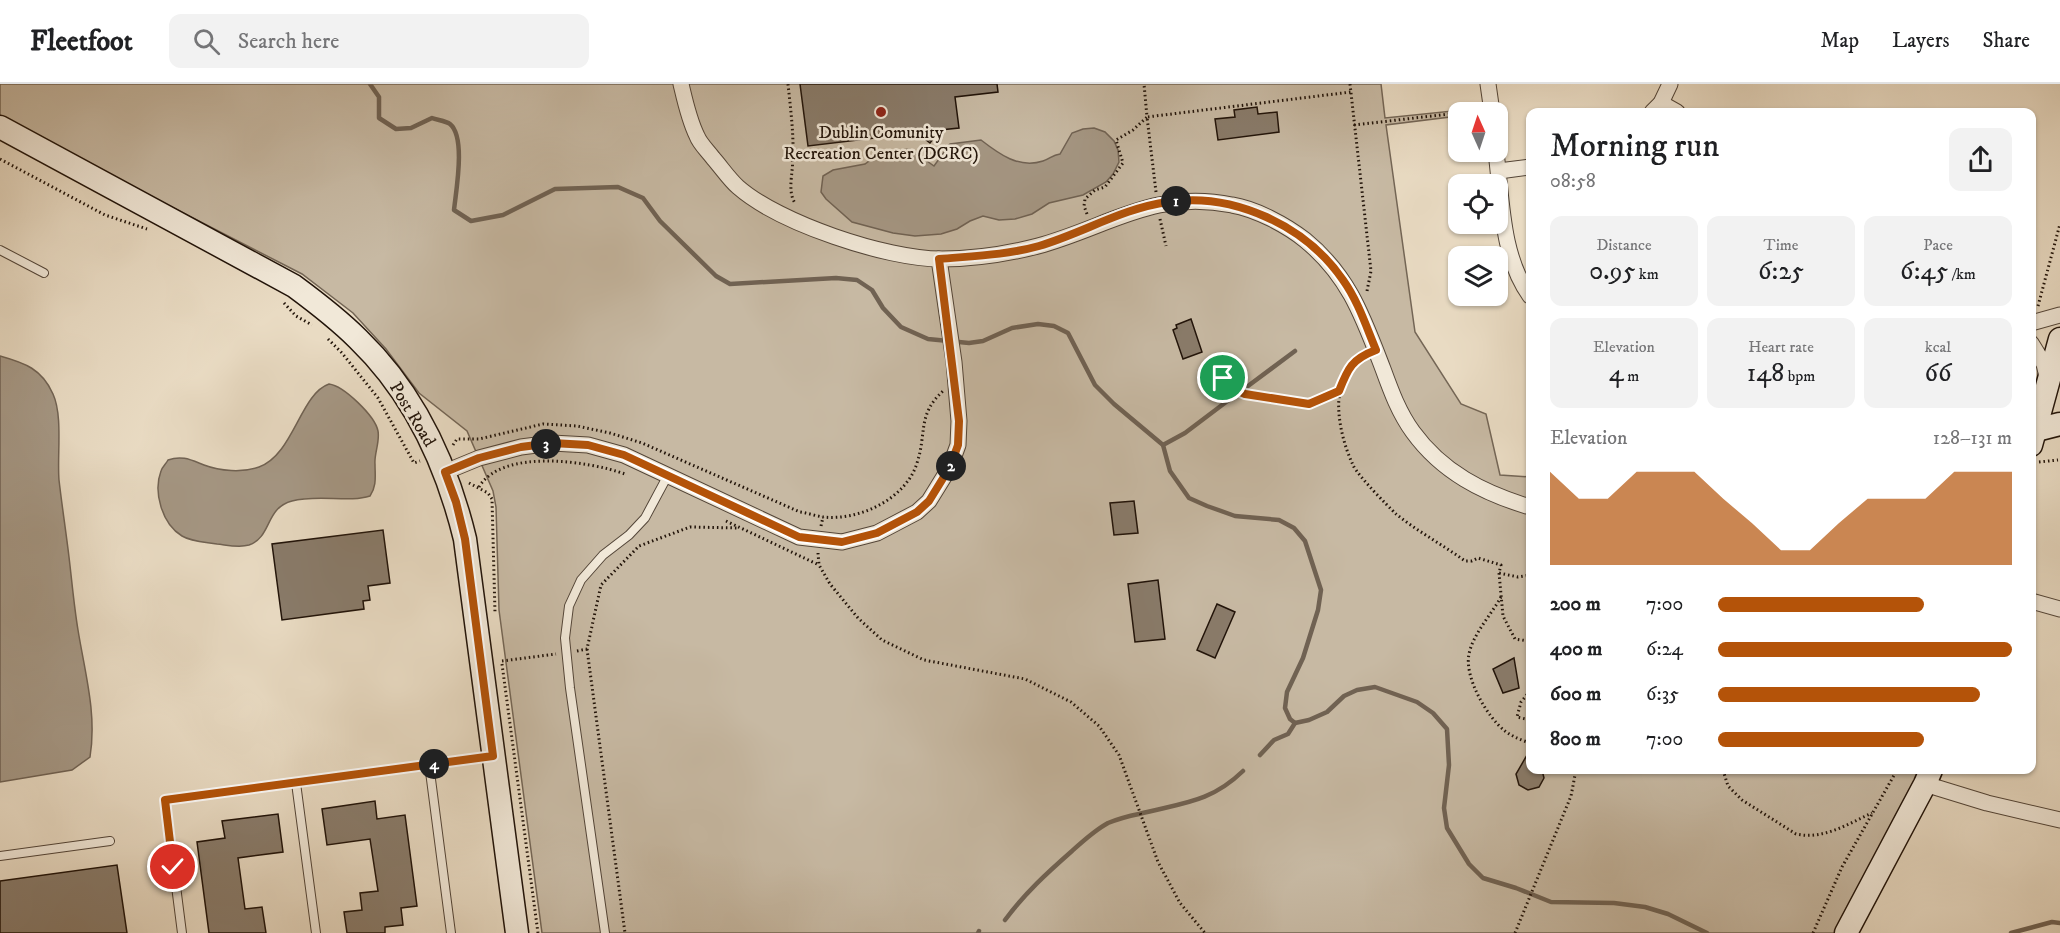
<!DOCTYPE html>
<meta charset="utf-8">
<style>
body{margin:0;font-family:"IM FELL DW Pica",serif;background:#f2f2f2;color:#202124;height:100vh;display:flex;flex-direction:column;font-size:22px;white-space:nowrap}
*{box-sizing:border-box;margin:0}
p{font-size:20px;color:#757577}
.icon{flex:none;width:33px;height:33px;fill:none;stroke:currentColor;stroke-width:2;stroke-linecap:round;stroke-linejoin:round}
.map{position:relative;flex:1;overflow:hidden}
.details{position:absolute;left:1526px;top:24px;width:510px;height:666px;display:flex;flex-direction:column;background:#fff;border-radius:12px;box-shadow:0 2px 4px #0004}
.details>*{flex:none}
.needle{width:39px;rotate:357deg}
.tools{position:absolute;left:1448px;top:18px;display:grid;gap:12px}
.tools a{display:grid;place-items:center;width:60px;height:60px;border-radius:12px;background:#fff;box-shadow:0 2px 4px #0004;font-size:30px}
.pin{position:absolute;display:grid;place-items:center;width:51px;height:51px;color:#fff;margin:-26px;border:3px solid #fff;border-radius:50%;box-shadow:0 2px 6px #0007}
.km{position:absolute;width:30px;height:30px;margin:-15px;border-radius:50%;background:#222;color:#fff;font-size:16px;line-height:30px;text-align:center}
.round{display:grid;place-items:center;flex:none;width:63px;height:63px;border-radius:12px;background:#f2f2f2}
.headline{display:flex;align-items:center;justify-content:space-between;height:102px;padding:0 24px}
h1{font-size:33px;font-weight:600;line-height:45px}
.metrics{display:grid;grid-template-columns:repeat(3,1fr);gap:9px;height:102px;padding:6px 24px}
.metrics div{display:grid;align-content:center;border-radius:12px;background:#f2f2f2;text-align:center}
.metrics b{font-size:26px;font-weight:600}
.metrics small{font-size:16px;font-weight:400}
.metrics p{font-size:16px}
.chart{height:168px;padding:12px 24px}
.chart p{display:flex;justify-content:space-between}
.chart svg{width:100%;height:108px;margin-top:6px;fill:#b45309;opacity:.7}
ul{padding:0 24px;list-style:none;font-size:20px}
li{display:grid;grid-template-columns:96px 72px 1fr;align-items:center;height:45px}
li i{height:15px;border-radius:8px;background:#b45309}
header{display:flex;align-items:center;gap:36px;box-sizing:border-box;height:84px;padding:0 30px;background:#fff;border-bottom:2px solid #e0e0e0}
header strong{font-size:28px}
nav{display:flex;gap:33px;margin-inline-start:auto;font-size:21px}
.search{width:420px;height:54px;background:#f2f2f2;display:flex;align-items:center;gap:15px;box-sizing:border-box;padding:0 21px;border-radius:12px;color:#757577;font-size:22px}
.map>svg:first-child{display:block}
.green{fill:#c7b9a3;stroke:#746656;stroke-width:1.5}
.water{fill:#a59784;stroke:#706253;stroke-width:1.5}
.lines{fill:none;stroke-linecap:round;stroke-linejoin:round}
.stream{stroke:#706253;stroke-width:4.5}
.building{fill:#897b6a;stroke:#211309;stroke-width:1.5}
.lane-casing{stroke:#534538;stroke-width:10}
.street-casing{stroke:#534538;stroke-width:17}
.secondary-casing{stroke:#211309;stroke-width:25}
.path{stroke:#211309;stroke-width:3;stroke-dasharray:1.5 3;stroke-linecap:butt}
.lane{stroke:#f1e8d8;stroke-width:8}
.street{stroke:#f1e8d8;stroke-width:15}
.secondary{stroke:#f1e8d8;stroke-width:22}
.route-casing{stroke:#fff;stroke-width:12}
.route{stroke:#b45309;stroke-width:8}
.poi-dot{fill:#8f2418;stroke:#f1e8d8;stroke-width:2}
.labels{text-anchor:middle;stroke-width:5;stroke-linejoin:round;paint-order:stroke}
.poi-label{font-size:18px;fill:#211309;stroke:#f1e8d8}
.street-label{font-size:18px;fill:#211309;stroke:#f1e8d8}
</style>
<header>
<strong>Fleetfoot</strong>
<div class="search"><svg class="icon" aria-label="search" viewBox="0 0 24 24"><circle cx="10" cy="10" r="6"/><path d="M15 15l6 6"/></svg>Search here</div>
<nav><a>Map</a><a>Layers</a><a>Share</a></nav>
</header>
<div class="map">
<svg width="2060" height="849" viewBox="0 0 2060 849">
<rect width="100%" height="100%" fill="#e9dbc3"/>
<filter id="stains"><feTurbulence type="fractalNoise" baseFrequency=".00333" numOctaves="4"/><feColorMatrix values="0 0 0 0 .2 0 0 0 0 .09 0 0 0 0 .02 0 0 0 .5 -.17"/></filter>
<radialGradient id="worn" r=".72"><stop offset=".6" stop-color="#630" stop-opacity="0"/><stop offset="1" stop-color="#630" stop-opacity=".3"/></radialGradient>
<!-- green -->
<path class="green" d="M 0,0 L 1381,0 L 1385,34 L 1472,25 L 1472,28 L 1458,28 L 1458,32 L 1386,41 L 1415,248 L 1461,320 L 1486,330 L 1500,391 L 1530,393 L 1530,686 L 1931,686 L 1846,849 L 542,849 L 499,526 L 496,423 L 493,407 L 467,347 L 419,309 L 386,265 L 353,229 L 302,190 L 119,96 L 0,31 Z"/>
<!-- water -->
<g class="water">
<path d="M 1094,44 L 1105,48 L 1114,57 L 1118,66 L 1119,78 L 1113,90 L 1106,98 L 1083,111 L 1049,119 L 1032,130 L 1015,135 L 999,136 L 983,132 L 970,137 L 957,145 L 941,150 L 915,152 L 893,149 L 852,138 L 826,115 L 821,108 L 823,92 L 833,86 L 865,80 L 881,68 L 910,65 L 934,82 L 950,60 L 981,56 C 999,70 1019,85 1043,77 C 1050,75 1052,71 1060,70 L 1072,49 L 1083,45 Z"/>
<path d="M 0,272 C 25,279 42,285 53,310 C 63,332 57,371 59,396 C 62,422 66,448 69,473 C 72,498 74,522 78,546 C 85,589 97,630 90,673 L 72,686 L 0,698 Z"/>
<path d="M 329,300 C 344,302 375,332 378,347 C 380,358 374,370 375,380 C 375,392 377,402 370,412 C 349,419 318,410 292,417 C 265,424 272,453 249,461 C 239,464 227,461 217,460 C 205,458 192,458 182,452 C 162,440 153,408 161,387 C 162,383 166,380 168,376 C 182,371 191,376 204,381 C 220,387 242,389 259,383 C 294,370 300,310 329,300 Z"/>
</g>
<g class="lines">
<!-- stream -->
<g class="stream">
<path d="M 370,0 L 379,13 L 379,34 L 396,45 L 411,44 L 432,34 C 437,36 446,37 450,40 C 466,53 456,107 454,126 L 471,137 L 503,131 L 555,105 L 618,103 L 643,114 L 660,137 L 716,192 L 730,200 L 836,194 L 857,196 L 872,206 L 883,224 L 901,243 L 928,255 L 969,259 L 983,257 L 1012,244 L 1038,240 L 1054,242 L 1068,249 L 1095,301 L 1114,320 L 1163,361 L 1170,387 L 1189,414 L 1207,422 L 1235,432 L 1279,436 L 1294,444 L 1305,457 L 1321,506 L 1318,526 L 1303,574 L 1287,608 L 1285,624 L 1290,635 L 1295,639 L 1309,636 L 1327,628 L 1344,612 L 1357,606 L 1375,603 L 1417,618 L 1433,629 L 1447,645 L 1449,681 L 1444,724 L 1447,744 L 1469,780 L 1483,794 L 1516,804 L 1551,818 L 1614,819 L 1645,823 L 1668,830 L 1707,849"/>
<path d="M 1248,302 L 1295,267"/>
<path d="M 1163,361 L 1185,349 L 1234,312"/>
<path d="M 1260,671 L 1274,656 L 1288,650 L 1295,639"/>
<path d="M 1005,836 C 1025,809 1047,789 1072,767 C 1083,757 1095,746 1108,739 C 1118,735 1129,732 1139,730 C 1181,719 1210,719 1243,687"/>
<path d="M 978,849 L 979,847"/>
<path d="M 2011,849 L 2052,838 L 2060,839"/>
</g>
</g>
<!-- building -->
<g class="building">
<path d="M 800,0 L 997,0 L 998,8 L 955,13 L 959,44 L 940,46 L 930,59 L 917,49 L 808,62 Z"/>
<path d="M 1257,23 L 1258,30 L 1277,28 L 1279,48 L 1218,56 L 1215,35 L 1235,33 L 1234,26 Z"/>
<path d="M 1191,235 L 1202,268 L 1183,275 L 1173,246 L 1177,244 L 1176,241 Z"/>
<path d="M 1134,417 L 1138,449 L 1114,451 L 1110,419 Z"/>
<path d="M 383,446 L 390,499 L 368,502 L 370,516 L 363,517 L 364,525 L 282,536 L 272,460 Z"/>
<path d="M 1158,496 L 1165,555 L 1135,558 L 1128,500 Z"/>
<path d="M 1217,520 L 1235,528 L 1215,574 L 1197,566 Z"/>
<path d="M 1514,574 L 1519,604 L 1503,609 L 1493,585 Z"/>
<path d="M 1530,666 L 1530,686 L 1542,686 L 1544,694 L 1539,703 L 1528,706 L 1519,701 L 1516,690 Z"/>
<path d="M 375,717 L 377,735 L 405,731 L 417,822 L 401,824 L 403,841 L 385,843 L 385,849 L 347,849 L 344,828 L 362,826 L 360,809 L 378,807 L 370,755 L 327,761 L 322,725 Z"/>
<path d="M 278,730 L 283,768 L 238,774 L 245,825 L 262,823 L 266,849 L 209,849 L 197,758 L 225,754 L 222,737 Z"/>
<path d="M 117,781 L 127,849 L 0,849 L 0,797 Z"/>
</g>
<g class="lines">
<!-- lane casing -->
<g class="lane-casing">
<g id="lane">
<path d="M 0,166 L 44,189"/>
<path d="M 429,680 L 451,849"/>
<path d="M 296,699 L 316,849"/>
<path d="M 0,772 L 110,757"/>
<path d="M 182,849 L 165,716 L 492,672"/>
<path d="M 605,849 L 570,604 L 565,554 L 569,522 L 581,496 L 603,471 L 629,451 L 645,434 L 668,391"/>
</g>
</g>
<!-- street casing -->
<g class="street-casing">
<g id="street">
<path d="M 681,0 C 685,17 689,36 697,52 C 700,60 708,67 713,74 C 721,83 729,95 738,103 C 779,139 886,175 941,175 C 972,175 1007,170 1038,162 C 1108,143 1154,105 1232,121 C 1256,125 1286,141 1305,156 C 1349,192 1363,233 1383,285 C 1391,307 1399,329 1413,348 C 1442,388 1483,409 1530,423"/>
<path d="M 1488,0 L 1492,28"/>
<path d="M 1661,19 L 1677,28"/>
<path d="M 1652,28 L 1661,19 L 1670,0"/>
<path d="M 1496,68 C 1502,115 1501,172 1530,212"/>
<path d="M 1499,87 L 1530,83"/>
<path d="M 2031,239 L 2060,231"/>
<path d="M 2031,259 L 2044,280 L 2048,297"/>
<path d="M 445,388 L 479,374 L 521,363 L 552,359 L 588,361 L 624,371 L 799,453 L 842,458 L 877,449 L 917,428 L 929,417 L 950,383 L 958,361 L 959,337 L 954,278 L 939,175"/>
<path d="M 2031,517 L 2060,525"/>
<path d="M 1925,700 L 1987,719 L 2060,736"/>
</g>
</g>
<!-- secondary casing -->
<g class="secondary-casing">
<g id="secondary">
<path d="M 0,43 L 294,202 C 317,219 338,235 358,255 C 414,309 447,381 465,455 L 517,849"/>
<path d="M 2036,346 L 2060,340"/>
<path d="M 2031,361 L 2060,255"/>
<path d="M 1846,849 L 1925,700 L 1931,686"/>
</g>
</g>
<!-- path -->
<g class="path">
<path d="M 788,0 C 791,29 795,58 792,87 C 791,97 789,110 795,119"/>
<path d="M 1350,0 L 1371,187 L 1367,207"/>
<path d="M 1462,28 L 1473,27"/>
<path d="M 1354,41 L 1458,29"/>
<path d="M 0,75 L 105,131 L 147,145"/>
<path d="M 1156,108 L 1147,33 L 1351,8"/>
<path d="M 1087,130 L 1084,122 L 1085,115 L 1095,106 L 1105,103 L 1123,79 L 1116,56 L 1133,46 L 1147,33 L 1144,0"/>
<path d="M 1160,135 L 1166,162"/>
<path d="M 284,219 L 296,232 L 312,241"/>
<path d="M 2038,222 L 2060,140"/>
<path d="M 328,255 L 342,269 L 378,314 L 414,379 L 420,377"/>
<path d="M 1363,271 C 1349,280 1340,298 1339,314 C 1337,335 1344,362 1353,381 C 1358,392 1387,421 1396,430 C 1417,447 1443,461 1465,477 L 1472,477 L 1478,474 L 1501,481 L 1499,489 L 1518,493 L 1530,491"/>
<path d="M 1231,276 L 1223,294 L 1235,306 L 1245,310 L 1309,319 L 1338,308"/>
<path d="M 453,361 L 457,355 L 479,355 L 543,340 L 577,342 L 610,349 L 642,359 L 800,428 C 808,429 816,432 823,433 C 859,437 906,415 917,379 C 927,349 917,331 943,307"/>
<path d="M 2039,378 L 2058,376"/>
<path d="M 469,399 L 488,409 L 492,415 L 495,529"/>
<path d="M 479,403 C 502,364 589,377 625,390"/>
<path d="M 726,437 L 819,481"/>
<path d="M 821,442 L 823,433"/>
<path d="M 818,469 L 819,481 L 830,500 L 858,534 L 882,556 L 924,576 L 1025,595 L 1071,618 L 1099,642 L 1119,671 L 1158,778 L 1180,819 L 1205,849"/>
<path d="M 1499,489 L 1503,532 L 1515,555 L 1528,557 L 1530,583"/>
<path d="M 1501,513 C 1491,531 1473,550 1469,570 C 1464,593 1487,633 1505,647 C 1513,653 1521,656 1530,659"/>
<path d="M 587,565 L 625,849"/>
<path d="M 577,567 L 587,565 L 601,501 L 639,462 L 690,443 L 739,444"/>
<path d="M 502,577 L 556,570"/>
<path d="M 502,580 L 538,849"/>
<path d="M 1530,607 L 1521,618 L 1517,633 L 1530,636"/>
<path d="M 1723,686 L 1728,702 L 1742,716 L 1796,750 C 1823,756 1848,740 1872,729"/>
<path d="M 1515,849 L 1571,712 L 1576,686"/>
<path d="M 1813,849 L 1842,783 L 1897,686"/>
</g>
<!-- lane -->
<use href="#lane" class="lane"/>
<!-- street -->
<use href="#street" class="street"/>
<!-- secondary -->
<use href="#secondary" class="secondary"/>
</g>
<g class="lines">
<!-- route casing -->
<g class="route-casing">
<path id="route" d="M 173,783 L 165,716 L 493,672 L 465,455 L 456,418 L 445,388 L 479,374 L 521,363 L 552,359 L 588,361 L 624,371 L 799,453 L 842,458 L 877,449 L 917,428 L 929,417 L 950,383 L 958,361 L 959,337 L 939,175 C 973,172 1007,171 1039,162 C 1083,149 1123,124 1168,118 C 1234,108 1306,142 1343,196 C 1358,217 1366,242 1376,266 C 1352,275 1348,284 1339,307 L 1309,320 L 1245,310 L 1236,306 L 1223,294"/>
</g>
<!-- route -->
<use href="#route" class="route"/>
</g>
<!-- markers -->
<circle class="poi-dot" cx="881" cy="28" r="6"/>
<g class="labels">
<!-- poi labels -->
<g class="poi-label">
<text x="881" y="54">Dublin Comunity<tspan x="881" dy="21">Recreation Center (DCRC)</tspan></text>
</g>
<!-- street labels -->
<g class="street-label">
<text transform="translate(413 330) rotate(59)" y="6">Post Road</text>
</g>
</g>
<rect width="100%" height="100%" filter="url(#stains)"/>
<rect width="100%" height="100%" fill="url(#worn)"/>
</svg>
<div class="tools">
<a><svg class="needle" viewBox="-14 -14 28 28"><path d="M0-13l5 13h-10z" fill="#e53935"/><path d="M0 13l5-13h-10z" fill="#757577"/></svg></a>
<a><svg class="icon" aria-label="locate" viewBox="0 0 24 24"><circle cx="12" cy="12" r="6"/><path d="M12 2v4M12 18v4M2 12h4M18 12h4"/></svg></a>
<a><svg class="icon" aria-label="layers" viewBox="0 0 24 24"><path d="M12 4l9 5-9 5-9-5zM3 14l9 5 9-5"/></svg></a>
</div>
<div class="pin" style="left:1223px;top:294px;background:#1e9e55"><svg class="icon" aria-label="arrive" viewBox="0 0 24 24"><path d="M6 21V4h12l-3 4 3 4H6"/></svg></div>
<div class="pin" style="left:173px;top:783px;background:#d93025"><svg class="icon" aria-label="check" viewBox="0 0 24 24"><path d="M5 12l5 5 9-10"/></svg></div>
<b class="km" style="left:1176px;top:117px">1</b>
<b class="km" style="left:951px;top:382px">2</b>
<b class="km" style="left:546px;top:360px">3</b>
<b class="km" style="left:434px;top:680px">4</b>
<section class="details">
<div class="headline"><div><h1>Morning run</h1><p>08:58</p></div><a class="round"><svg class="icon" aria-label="share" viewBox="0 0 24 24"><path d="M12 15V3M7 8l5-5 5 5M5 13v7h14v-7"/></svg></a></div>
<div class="metrics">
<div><p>Distance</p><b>0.95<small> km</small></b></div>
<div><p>Time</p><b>6:25</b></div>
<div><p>Pace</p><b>6:45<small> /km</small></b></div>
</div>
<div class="metrics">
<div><p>Elevation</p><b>4<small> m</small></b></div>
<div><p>Heart rate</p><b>148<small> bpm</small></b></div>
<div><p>kcal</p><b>66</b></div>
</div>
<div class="chart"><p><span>Elevation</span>128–131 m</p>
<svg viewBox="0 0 160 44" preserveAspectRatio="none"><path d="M0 44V6L10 17L20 17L30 6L40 6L50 6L60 17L70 27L80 38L90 38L100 27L110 17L120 17L130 17L140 6L150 6L160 6V44z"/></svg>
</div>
<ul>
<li><b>200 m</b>7:00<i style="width:70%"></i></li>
<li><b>400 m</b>6:24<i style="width:100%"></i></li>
<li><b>600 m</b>6:35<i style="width:89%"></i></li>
<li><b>800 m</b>7:00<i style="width:70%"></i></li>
</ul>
</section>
</div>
